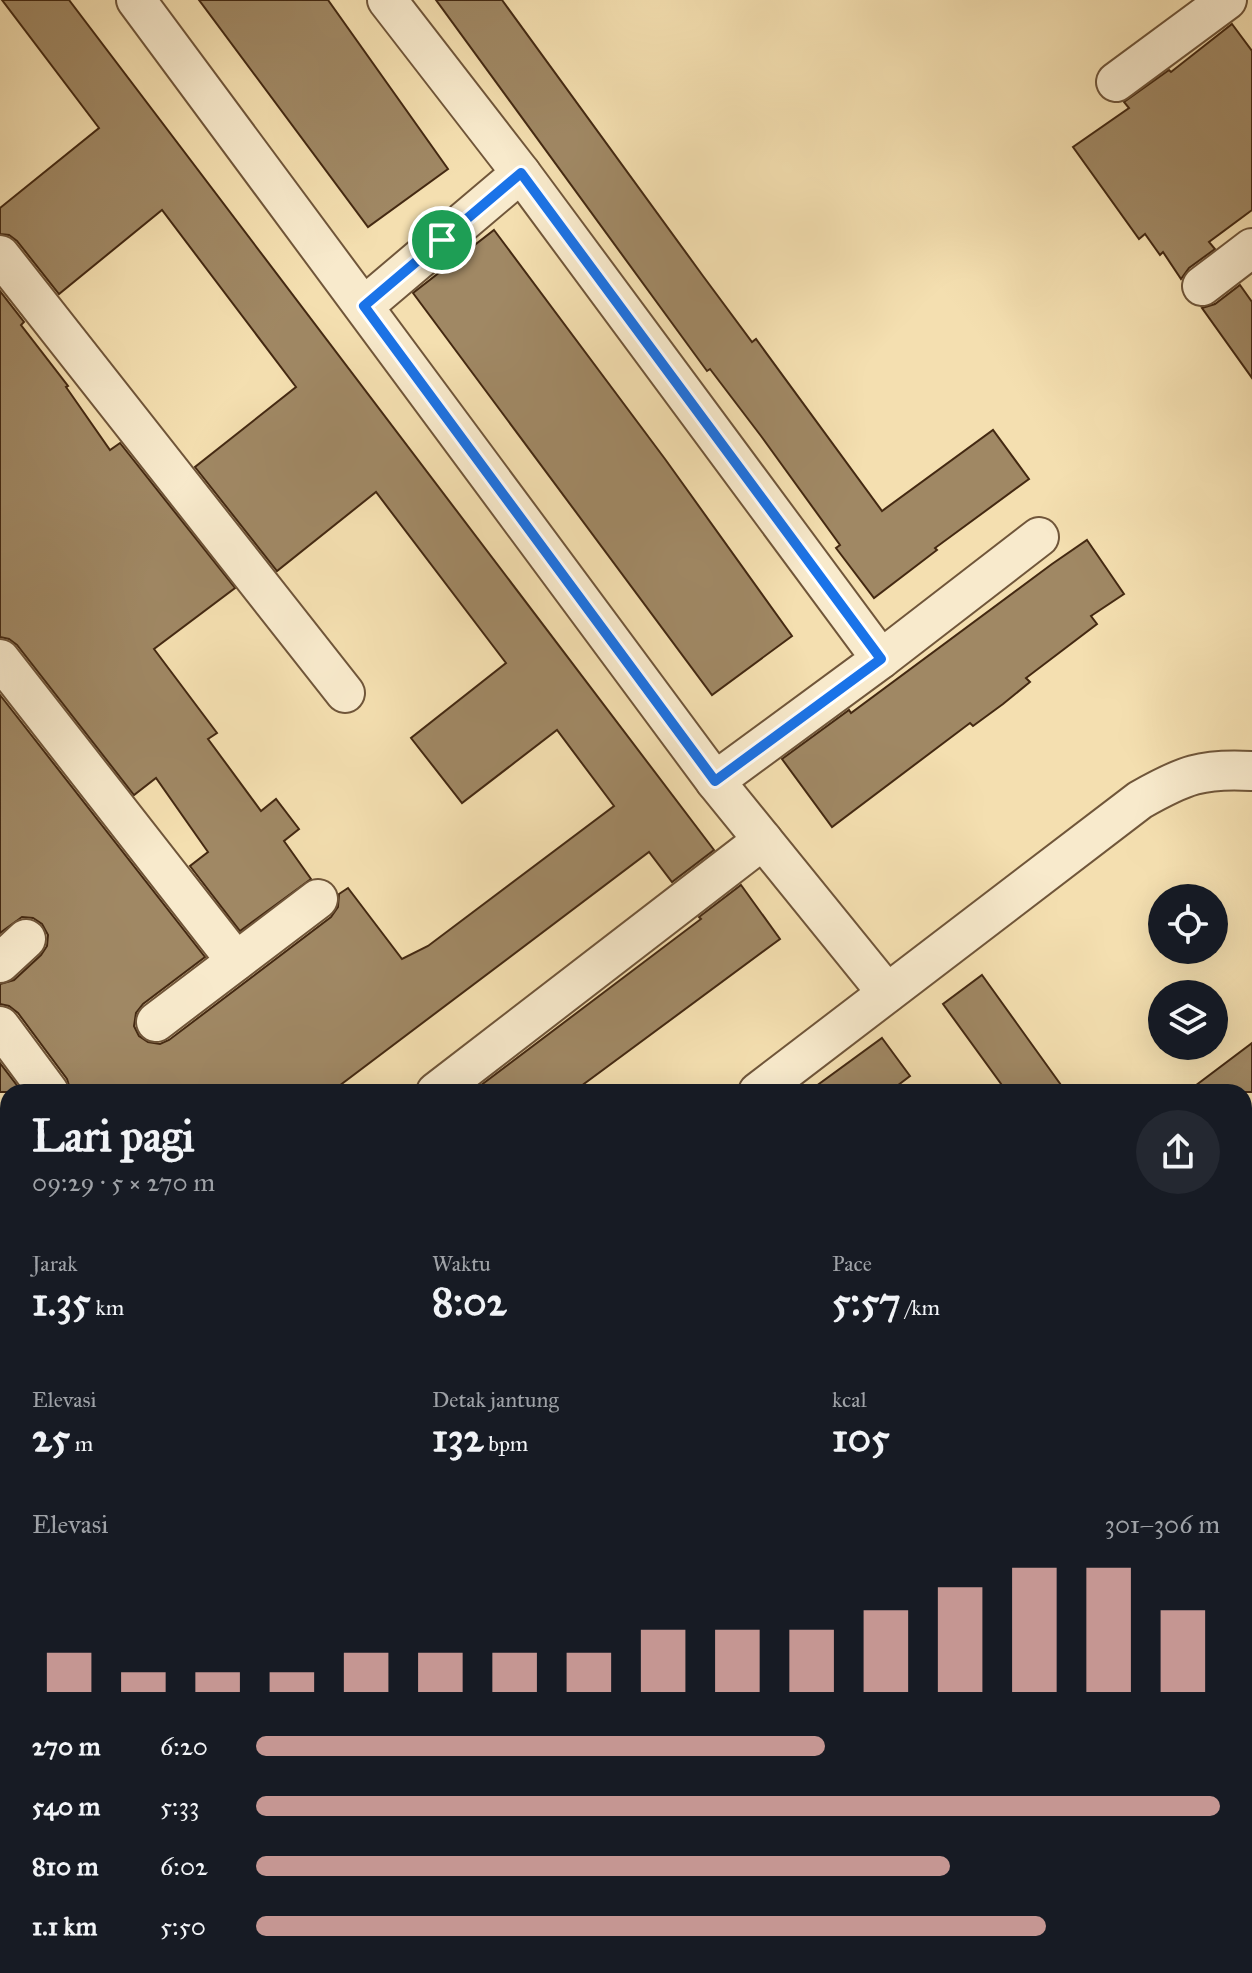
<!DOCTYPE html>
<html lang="id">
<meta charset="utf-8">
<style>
body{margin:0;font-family:"IM FELL Great Primer",serif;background:#242831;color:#f1f3f6;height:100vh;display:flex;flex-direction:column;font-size:30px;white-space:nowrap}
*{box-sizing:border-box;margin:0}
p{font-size:26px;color:#9ea1a6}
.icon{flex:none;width:44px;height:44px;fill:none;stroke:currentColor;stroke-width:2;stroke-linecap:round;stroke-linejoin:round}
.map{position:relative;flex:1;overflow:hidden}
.panel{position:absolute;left:0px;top:1084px;width:1252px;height:890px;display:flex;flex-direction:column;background:#171b24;border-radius:24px 24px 0 0;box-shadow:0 8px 32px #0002}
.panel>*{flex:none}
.tools{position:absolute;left:1148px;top:884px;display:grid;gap:16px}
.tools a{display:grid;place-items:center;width:80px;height:80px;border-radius:50%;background:#171b24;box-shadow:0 8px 32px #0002;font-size:40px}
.pin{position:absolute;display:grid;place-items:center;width:68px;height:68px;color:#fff;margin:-34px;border:4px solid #fff;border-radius:50%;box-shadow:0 2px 8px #0007}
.round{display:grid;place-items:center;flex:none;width:84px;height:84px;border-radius:42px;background:#242831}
.head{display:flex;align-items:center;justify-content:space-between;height:136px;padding:0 32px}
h1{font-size:44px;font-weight:700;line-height:60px}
.stats{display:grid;grid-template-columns:repeat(3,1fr);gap:12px;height:136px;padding:8px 32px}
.stats div{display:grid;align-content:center}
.stats b{font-size:40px;font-weight:700}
.stats small{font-size:22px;font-weight:400}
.stats p{font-size:22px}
.chart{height:224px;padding:16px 32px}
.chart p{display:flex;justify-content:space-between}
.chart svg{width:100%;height:144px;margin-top:8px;stroke:#c59692;stroke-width:6}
ul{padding:0 32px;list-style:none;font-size:26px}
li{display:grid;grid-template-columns:128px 96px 1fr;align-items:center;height:60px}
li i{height:20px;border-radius:10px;background:#c59692}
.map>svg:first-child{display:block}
.building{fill:#a08864;stroke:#442912;stroke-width:2}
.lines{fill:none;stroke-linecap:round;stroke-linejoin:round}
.street-casing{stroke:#70563a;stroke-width:42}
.street{stroke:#f8eacc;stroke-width:38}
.route-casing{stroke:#fff;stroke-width:16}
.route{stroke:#1a73e8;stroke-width:10}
</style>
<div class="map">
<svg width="1252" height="1973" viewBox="0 0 1252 1973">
<rect width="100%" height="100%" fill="#f4dfb0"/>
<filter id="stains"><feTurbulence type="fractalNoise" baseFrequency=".0025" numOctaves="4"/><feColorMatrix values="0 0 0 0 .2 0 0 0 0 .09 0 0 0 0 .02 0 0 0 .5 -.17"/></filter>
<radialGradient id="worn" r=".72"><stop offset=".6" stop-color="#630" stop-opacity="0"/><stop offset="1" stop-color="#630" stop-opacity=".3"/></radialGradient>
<!-- building -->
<g class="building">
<path d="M 2,0 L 69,0 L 714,850 L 672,882 L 649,852 L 331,1092 L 71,1092 L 67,1079 L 18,1013 L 9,1006 L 0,1004 L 0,984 L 14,980 L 41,955 L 47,946 L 48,935 L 42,924 L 33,918 L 22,917 L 0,933 L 0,695 L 205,957 L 143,1004 L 136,1013 L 134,1026 L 139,1036 L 148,1042 L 160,1044 L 169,1040 L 331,917 L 338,907 L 339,894 L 348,888 L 402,959 L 428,946 L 614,806 L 557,730 L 462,803 L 411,738 L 506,663 L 376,492 L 277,571 L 195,467 L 296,387 L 162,210 L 59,294 L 17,241 L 9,235 L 0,234 L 0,208 L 99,128 Z"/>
<path d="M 199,0 L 328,0 L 448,169 L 368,227 Z"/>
<path d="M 436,0 L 502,0 L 703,276 L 752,342 L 756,339 L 882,511 L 993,430 L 1029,479 L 935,548 L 937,550 L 874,598 L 836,548 L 840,545 L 761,436 L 710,369 L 707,371 Z"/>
<path d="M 1232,24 L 1252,51 L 1252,210 L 1209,242 L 1215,249 L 1189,268 L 1181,279 L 1163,252 L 1160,255 L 1145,234 L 1139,239 L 1073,147 L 1129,108 L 1124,102 L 1169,70 L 1171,72 Z"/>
<path d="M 494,230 L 665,459 L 792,636 L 712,695 L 413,293 Z"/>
<path d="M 1240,285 L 1252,302 L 1252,378 L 1202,308 L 1215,304 Z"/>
<path d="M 0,291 L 24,322 L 21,325 L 68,386 L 66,387 L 110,450 L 120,443 L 235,588 L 154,649 L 217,733 L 208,739 L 261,811 L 276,799 L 299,829 L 284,841 L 311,879 L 240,931 L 190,866 L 208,852 L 156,778 L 134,795 L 17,645 L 9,639 L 0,637 Z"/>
<path d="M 1087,540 L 1124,594 L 1091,616 L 1097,624 L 1026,678 L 1030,682 L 1003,704 L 973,726 L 970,723 L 832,827 L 782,759 L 849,710 L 851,713 L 1052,564 Z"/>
<path d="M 741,885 L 780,939 L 573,1092 L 472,1092 L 701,919 L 699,917 Z"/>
<path d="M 982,975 L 1066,1092 L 1007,1092 L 943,1004 Z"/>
<path d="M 882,1038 L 910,1076 L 889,1092 L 808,1092 Z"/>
<path d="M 1252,1043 L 1252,1092 L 1187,1092 Z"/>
<path d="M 0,1063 L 22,1092 L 0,1092 Z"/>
</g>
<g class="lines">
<!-- street casing -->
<g class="street-casing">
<g id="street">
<path d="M 136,0 L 715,781 L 887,993"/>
<path d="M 387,0 L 521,173 L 881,659 L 715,781"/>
<path d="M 1116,82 L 1227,0"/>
<path d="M 0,255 L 345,693"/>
<path d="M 1202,286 L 1252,248"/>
<path d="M 364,306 L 521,173"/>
<path d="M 0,659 L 236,961"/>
<path d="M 881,659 L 1039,537"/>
<path d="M 0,963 L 26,939"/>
<path d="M 156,1022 L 318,899"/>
<path d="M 0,1026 L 49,1092"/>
<path d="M 436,1092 L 763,840"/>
<path d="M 758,1092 L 1140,800 C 1184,775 1202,768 1252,771"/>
<path d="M 1244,1204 L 1252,1198"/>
<path d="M 0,1358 L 8,1369"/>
<path d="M 0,1675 L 8,1669"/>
<path d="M 858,1966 L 864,1973"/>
<path d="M 671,1973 L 681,1966"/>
</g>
</g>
<!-- street -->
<use href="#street" class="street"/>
</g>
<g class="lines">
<!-- route casing -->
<g class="route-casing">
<path id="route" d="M 521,173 L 881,659 L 715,781 L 364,306 Z"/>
</g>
<!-- route -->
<use href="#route" class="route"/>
</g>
<rect width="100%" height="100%" filter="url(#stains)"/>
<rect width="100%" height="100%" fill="url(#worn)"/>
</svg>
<div class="tools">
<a><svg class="icon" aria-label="locate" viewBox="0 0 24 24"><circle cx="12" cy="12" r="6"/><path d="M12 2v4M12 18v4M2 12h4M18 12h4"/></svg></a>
<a><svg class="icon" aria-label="layers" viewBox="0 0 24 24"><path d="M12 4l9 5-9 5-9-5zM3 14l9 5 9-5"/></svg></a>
</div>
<div class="pin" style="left:442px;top:240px;background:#1e9e55"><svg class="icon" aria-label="arrive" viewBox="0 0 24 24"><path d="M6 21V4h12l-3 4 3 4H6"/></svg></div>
<section class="panel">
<div class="head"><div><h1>Lari pagi</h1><p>09:29 · 5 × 270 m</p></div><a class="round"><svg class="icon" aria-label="share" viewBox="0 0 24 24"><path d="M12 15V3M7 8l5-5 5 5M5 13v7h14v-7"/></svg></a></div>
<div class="stats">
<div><p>Jarak</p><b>1.35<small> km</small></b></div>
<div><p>Waktu</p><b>8:02</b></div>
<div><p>Pace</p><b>5:57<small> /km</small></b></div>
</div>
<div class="stats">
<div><p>Elevasi</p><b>25<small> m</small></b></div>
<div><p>Detak jantung</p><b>132<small> bpm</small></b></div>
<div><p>kcal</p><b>105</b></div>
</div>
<div class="chart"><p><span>Elevasi</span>301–306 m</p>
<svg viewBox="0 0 160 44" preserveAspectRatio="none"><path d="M5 44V32M15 44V38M25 44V38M35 44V38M45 44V32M55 44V32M65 44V32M75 44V32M85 44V25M95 44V25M105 44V25M115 44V19M125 44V12M135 44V6M145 44V6M155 44V19"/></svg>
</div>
<ul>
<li><b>270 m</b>6:20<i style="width:59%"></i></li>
<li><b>540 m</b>5:33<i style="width:100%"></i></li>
<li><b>810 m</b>6:02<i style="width:72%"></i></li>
<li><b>1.1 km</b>5:50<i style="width:82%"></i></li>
</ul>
</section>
</div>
